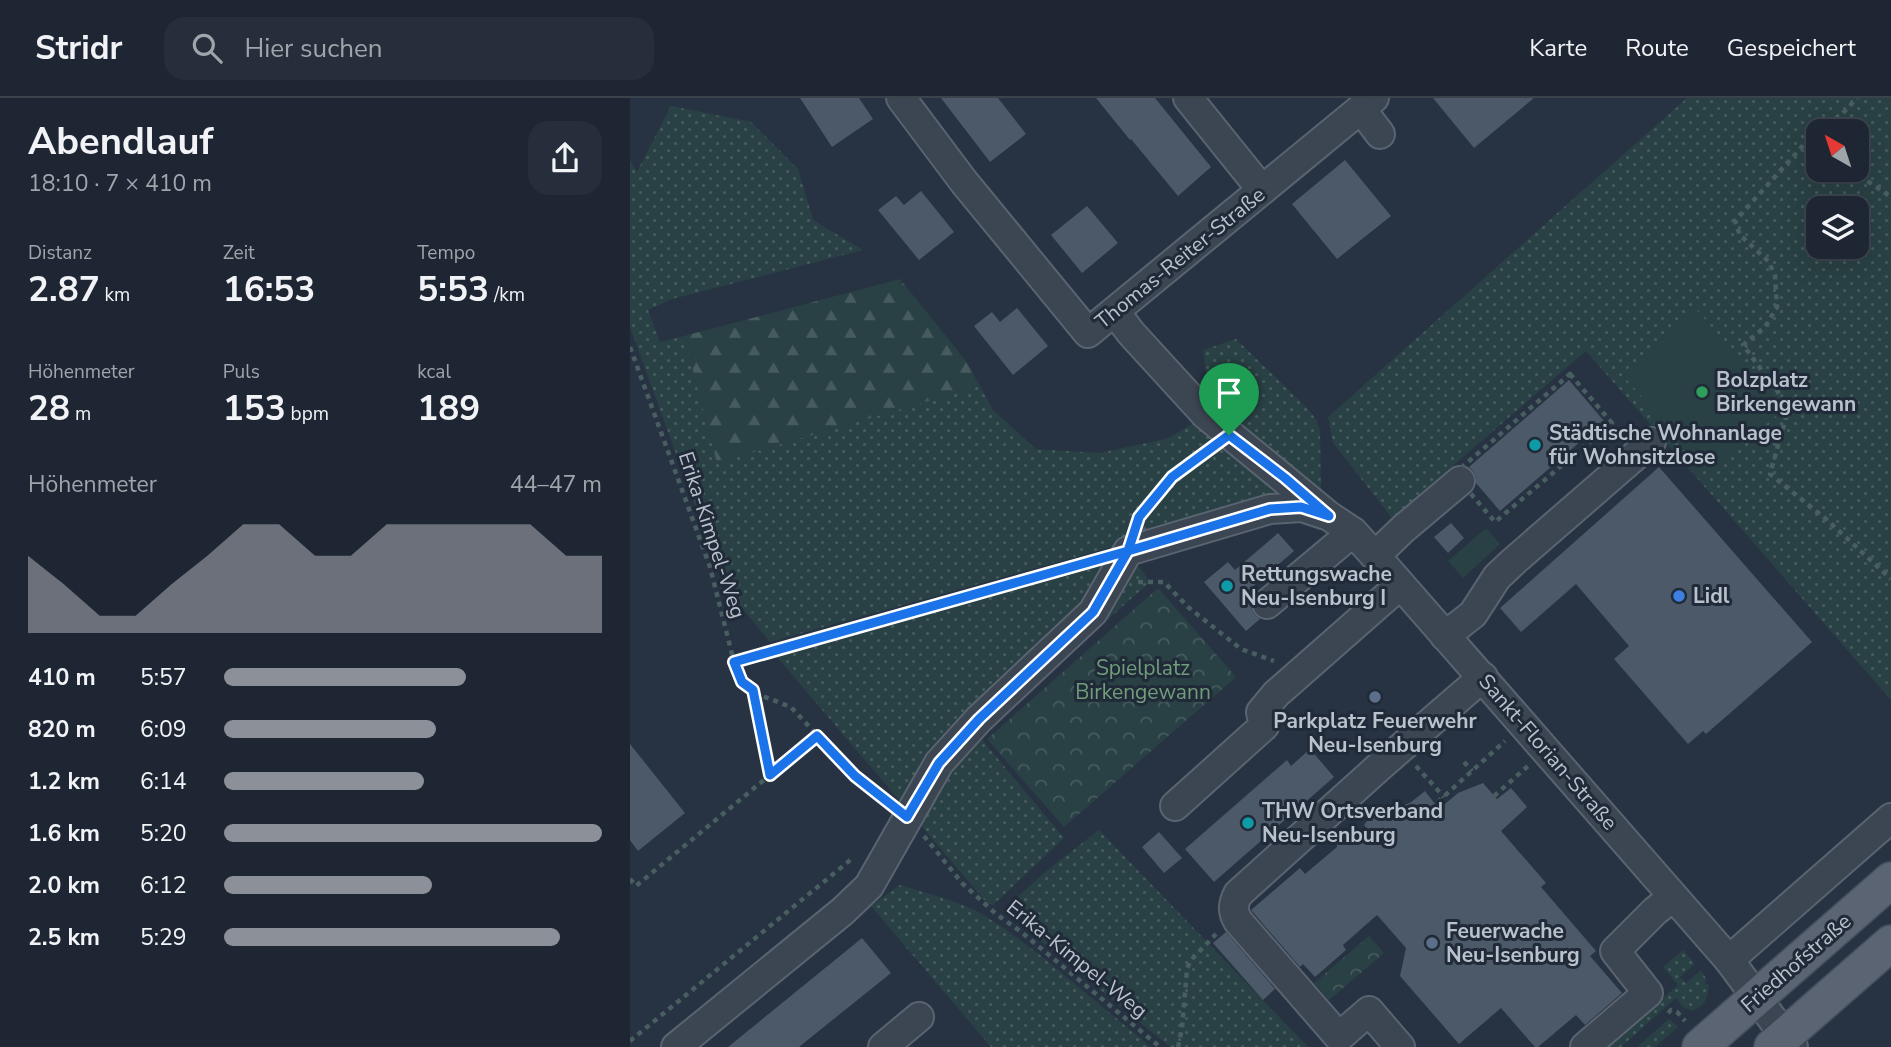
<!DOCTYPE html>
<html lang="de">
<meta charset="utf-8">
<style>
body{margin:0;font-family:"Nunito Sans",sans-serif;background:#252e3a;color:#f1f3f6;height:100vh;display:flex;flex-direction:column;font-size:26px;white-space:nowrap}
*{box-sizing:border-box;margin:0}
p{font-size:23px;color:#a0a5ac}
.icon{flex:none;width:38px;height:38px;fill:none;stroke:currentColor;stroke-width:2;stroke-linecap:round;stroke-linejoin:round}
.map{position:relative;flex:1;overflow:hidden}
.drawer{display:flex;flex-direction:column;background:#1d2632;width:630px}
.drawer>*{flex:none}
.needle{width:46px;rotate:321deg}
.tools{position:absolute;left:1176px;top:21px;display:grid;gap:14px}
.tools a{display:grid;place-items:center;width:63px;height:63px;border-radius:14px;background:#1d2632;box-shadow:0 7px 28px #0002,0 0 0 2px #3b434d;font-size:35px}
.pin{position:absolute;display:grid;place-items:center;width:60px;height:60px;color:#fff;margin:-72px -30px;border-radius:50% 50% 50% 0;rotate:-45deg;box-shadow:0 0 7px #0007}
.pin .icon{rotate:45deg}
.round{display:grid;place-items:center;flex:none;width:74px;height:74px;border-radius:21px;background:#252e3a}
.overview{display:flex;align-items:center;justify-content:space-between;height:119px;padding:0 28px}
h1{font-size:38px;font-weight:700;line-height:52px}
.stats{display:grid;grid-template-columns:repeat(3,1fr);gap:10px;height:119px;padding:7px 28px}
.stats div{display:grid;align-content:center}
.stats b{font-size:35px;font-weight:700}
.stats small{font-size:19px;font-weight:400}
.stats p{font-size:19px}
.chart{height:196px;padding:14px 28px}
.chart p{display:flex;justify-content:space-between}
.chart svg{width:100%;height:126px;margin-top:7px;fill:#8c9099;opacity:.7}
ul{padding:0 28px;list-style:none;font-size:23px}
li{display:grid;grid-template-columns:112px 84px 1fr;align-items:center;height:52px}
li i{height:18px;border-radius:9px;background:#8c9099}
header{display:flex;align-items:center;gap:42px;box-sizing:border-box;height:98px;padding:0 35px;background:#1d2632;border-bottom:2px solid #3b434d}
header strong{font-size:33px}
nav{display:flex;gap:38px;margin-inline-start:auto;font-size:24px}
.search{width:490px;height:63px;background:#252e3a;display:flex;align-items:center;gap:18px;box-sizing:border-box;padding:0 24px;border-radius:21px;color:#a0a5ac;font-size:26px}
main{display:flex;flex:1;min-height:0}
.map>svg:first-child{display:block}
.grass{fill:url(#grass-dots);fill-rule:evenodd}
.forest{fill:url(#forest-firs)}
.park{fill:url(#park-crowns)}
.garden{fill:#294144}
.building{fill:#4b5969}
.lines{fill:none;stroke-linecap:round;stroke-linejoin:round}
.minor-casing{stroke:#5a6370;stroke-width:32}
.major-casing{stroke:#454e5c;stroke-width:38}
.path{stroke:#485e60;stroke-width:4.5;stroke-dasharray:5 5;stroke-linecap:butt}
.minor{stroke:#3c4552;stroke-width:28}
.major{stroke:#5a6472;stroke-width:35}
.route-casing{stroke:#fff;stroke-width:14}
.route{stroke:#1a73e8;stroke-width:9}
.leisure-dot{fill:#2e9e5b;stroke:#202a38;stroke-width:2.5}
.culture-dot{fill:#0f9aa8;stroke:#202a38;stroke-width:2.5}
.shop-dot{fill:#3f7fe0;stroke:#202a38;stroke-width:2.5}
.service-dot{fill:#5c6f8a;stroke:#202a38;stroke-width:2.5}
.labels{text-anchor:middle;stroke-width:6;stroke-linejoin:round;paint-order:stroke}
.street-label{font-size:21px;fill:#b9c1cc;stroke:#202a38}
.poi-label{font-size:21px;font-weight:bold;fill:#b9c1cc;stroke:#202a38;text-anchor:start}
.park-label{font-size:21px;fill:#709d7a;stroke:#202a38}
</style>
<header>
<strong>Stridr</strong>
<div class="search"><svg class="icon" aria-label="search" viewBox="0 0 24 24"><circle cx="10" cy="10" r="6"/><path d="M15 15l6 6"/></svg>Hier suchen</div>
<nav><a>Karte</a><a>Route</a><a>Gespeichert</a></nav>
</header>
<main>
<section class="drawer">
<div class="overview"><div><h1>Abendlauf</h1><p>18:10 · 7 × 410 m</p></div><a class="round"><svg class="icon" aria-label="share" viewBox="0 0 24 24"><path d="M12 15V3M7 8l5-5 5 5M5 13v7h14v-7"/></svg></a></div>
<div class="stats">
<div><p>Distanz</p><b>2.87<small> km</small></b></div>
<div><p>Zeit</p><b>16:53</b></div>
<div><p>Tempo</p><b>5:53<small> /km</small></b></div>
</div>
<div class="stats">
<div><p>Höhenmeter</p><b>28<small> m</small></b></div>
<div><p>Puls</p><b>153<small> bpm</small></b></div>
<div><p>kcal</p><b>189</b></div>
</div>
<div class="chart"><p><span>Höhenmeter</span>44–47 m</p>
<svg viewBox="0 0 160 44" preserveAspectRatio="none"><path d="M0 44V17L10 27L20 38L30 38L40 27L50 17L60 6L70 6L80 17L90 17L100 6L110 6L120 6L130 6L140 6L150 17L160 17V44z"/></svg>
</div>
<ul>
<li><b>410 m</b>5:57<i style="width:64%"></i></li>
<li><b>820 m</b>6:09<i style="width:56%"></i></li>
<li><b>1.2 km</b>6:14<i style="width:53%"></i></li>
<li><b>1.6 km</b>5:20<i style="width:100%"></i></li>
<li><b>2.0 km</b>6:12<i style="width:55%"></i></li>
<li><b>2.5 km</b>5:29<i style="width:89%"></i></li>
</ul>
</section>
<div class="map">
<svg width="1261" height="949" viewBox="0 0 1261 949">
<defs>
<pattern id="grass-dots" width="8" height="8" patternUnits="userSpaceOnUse" patternTransform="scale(1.75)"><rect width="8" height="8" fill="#294144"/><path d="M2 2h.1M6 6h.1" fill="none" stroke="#465b5e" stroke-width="1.8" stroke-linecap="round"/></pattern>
<pattern id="forest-firs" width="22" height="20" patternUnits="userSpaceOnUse" patternTransform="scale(1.75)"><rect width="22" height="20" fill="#294144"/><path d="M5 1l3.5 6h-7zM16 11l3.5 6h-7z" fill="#465b5e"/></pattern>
<pattern id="park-crowns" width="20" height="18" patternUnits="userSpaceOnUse" patternTransform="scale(1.75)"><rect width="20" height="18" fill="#294144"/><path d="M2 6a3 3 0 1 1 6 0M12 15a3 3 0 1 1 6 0" fill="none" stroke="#465b5e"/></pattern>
</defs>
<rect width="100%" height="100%" fill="#273343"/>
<!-- grass -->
<g class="grass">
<path d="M 1057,0 L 1261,0 L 1261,602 L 956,253 L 762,420 L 703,345 L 698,319 ZM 1188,33 L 1227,33 L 1227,72 L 1188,72 ZM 1188,110 L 1227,110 L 1227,149 L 1188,149 Z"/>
<path d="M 41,8 L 121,24 L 168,71 L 183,122 L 233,152 L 42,201 L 18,212 L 30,244 L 54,238 L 87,364 L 350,288 L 363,312 L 406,351 L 469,355 L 536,341 L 571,321 L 577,281 L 573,252 L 606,241 L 679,312 L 687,323 L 690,333 L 691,389 L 695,404 L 640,405 L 140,544 L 94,488 L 0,229 L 0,62 L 7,74 Z"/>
<path d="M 500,456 L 520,484 L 348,637 L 434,740 L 363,807 L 357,805 L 147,559 L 447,473 Z"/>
<path d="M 469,732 L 678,949 L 540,949 L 407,840 L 372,813 L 415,774 Z"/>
<path d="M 270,787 L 320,802 L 345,812 L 374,830 L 410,857 L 521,949 L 361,949 L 241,808 Z"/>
<path d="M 1053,852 L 1065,866 L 1050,879 L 1056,885 L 1071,872 L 1077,882 L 1075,883 L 1076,886 L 1079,886 C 1078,899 1076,907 1063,913 L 1053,909 L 1046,900 L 991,949 L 978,949 L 1048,887 L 1033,869 Z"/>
<path d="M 1039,921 L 1048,929 L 1025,949 L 1007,949 Z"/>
</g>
<!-- forest -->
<path class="forest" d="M 270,181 L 336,263 L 350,288 L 87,365 L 54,238 Z"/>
<!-- park -->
<g class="park">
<path d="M 528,490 L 606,579 L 434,729 L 357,641 Z"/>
<path d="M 739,838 L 754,855 L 699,902 L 684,885 Z"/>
</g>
<!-- garden -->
<g class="garden">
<path d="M 1067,212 L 1153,312 L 1078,376 L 992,276 Z"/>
<path d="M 856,430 L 870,446 L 833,480 L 818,463 Z"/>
</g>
<!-- building -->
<g class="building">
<path d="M 170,0 L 229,0 L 243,21 L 202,49 Z"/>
<path d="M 311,0 L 368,0 L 396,36 L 360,64 Z"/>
<path d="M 466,0 L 525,0 L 581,69 L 548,98 L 501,41 L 500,42 Z"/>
<path d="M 803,0 L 904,0 L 844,50 Z"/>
<path d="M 715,62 L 761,118 L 707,161 L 662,106 Z"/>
<path d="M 291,93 L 324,134 L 289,162 L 248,112 L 266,98 L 274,107 Z"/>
<path d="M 457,108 L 488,145 L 452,175 L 421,137 Z"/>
<path d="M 387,210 L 418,248 L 383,277 L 344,228 L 362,214 L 370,224 Z"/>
<path d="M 939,282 L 974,323 L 870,413 L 846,385 L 846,379 L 843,373 L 839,369 Z"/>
<path d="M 1029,369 L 1182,544 L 1076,636 L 1073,633 L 1058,646 L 984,561 L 999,548 L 946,486 L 891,534 L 870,510 Z"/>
<path d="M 821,425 L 834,440 L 818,455 L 804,439 Z"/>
<path d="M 648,435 L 664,453 L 621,490 L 625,495 L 621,501 L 621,510 L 624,516 L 630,521 L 616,533 L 574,484 L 598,464 L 605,472 Z"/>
<path d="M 0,646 L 55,715 L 8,753 L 0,742 Z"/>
<path d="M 680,651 L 704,679 L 584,784 L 555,751 L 657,662 L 661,668 Z"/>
<path d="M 853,685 L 867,701 L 881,690 L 897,709 L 871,733 L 916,785 L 911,789 L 966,853 L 960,858 L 992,895 L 955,927 L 946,917 L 908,949 L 905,949 L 871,910 L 829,946 L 770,878 L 776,850 L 747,817 L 713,847 L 716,852 L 685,879 L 673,866 L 670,869 L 621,812 L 670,770 L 675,776 L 707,749 L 707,742 L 753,747 L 734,727 L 744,713 L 753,714 L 780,705 L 795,693 L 809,711 L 828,695 Z"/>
<path d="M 529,734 L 552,760 L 534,775 L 512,749 Z"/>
<path d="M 596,834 L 645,891 L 633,902 L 583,845 Z"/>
<path d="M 232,840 L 261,875 L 169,949 L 98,949 Z"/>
</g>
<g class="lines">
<!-- minor casing -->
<g class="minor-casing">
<g id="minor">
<path d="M 271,0 L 334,84 L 458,235 L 744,0"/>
<path d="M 558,0 L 632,92"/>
<path d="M 731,11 L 750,36"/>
<path d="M 485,214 L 501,235 L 576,317 L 699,418 L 723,434 L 757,471 L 1099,862 L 1163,949"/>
<path d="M 745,458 L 773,431 L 830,383"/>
<path d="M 637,506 L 723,434"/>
<path d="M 815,538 L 843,516 L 867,479 L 884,463 L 1021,344"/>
<path d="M 545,708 L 634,628 L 631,614 L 646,596 L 770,487"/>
<path d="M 1099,862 L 1261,720"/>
<path d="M 46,949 L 213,813 L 239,788 L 309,665 L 349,621 L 463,514 L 498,453 L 640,411 L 672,409 L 693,416"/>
<path d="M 253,949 L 289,919"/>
<path d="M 770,949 L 739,913 L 709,939 L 608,823 C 602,813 603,806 608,796 L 750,668 L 853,579"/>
<path d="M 955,949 L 1018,895 L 985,853 L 1025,813 L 1043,799"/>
</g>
</g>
<!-- major casing -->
<g class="major-casing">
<g id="major">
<path d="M 1070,949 L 1261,782"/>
<path d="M 1142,949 L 1261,845"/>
</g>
</g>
<!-- path -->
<g class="path">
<path d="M 1189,33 L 1212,16 L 1227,0"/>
<path d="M 1188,34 L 1178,42 L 1105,123 L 1110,137 L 1139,164 L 1145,178 L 1147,209 L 1135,229 L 1113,247 L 1159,309 L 1140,376 L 1196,421 L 1261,481"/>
<path d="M 1178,42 L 1188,49"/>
<path d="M 1221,72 L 1261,99"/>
<path d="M 0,249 L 80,469 L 104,564 L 112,584 L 130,597 L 161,609 L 225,678 L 257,704"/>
<path d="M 940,276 L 982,325 L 865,424 L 824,376 Z"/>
<path d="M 507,425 L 509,419 L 542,378 L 578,352"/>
<path d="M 508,484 L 534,484 L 558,509 L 611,551 L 644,563"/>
<path d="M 104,564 L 464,462"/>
<path d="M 123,592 L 140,678"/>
<path d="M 834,664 L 842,673"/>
<path d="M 786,668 L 814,699"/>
<path d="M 864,698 L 898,668"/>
<path d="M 800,711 L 875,643"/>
<path d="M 294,738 L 332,785 L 366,816 L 390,833 L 530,949"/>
<path d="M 0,781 L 6,788 L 187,638"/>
<path d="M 1038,915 L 1041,912 L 1047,914 L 1055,923"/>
<path d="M 0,943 L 224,759"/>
<path d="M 548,949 L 552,930 L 557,871 L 560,863 L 586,836"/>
</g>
<!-- minor -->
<use href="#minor" class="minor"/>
<!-- major -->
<use href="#major" class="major"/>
</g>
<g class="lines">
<!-- route casing -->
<g class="route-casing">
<path id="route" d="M 599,337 L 542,379 L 509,419 L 498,453 L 104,564 L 112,584 L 123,592 L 140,677 L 187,638 L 225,678 L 277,719 L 309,665 L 349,621 L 463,514 L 498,453 L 640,411 L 671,409 L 699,418 L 655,380 L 599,337"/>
</g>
<!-- route -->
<use href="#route" class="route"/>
</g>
<!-- markers -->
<circle class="leisure-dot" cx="1072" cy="294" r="7"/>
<g class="culture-dot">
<circle cx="905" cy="347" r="7"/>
<circle cx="597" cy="488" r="7"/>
<circle cx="618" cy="725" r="7"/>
</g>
<circle class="shop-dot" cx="1049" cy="498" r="7"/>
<g class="service-dot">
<circle cx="745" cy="599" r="7"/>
<circle cx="802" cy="845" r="7"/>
</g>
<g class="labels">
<!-- street labels -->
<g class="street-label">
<text transform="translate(550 160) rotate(-39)" y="7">Thomas-Reiter-Straße</text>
<text transform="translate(82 437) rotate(72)" y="7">Erika-Kimpel-Weg</text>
<text transform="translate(918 654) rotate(49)" y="7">Sankt-Florian-Straße</text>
<text transform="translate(447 861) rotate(39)" y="7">Erika-Kimpel-Weg</text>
<text transform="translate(1166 865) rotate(-41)" y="7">Friedhofstraße</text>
</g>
<!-- poi labels -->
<g class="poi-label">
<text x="1086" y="289">Bolzplatz<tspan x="1086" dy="24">Birkengewann</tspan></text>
<text x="919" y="342">Städtische Wohnanlage<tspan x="919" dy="24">für Wohnsitzlose</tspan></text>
<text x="611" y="483">Rettungswache<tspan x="611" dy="24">Neu-Isenburg I</tspan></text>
<text x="1063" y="505">Lidl</text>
<text x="745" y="630" text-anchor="middle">Parkplatz Feuerwehr<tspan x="745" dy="24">Neu-Isenburg</tspan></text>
<text x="632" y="720">THW Ortsverband<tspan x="632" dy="24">Neu-Isenburg</tspan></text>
<text x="816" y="840">Feuerwache<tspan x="816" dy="24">Neu-Isenburg</tspan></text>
</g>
<!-- park labels -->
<g class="park-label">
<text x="513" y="577">Spielplatz<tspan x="513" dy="24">Birkengewann</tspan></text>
</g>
</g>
</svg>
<div class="tools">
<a><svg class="needle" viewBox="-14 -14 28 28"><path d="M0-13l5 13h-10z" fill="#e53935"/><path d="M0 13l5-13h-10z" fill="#a0a5ac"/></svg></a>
<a><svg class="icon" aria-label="layers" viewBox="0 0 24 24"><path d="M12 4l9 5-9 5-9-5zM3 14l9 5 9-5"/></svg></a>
</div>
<div class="pin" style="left:599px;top:337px;background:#1e9e55"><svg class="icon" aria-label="arrive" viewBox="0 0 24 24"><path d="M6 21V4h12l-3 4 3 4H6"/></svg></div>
</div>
</main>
